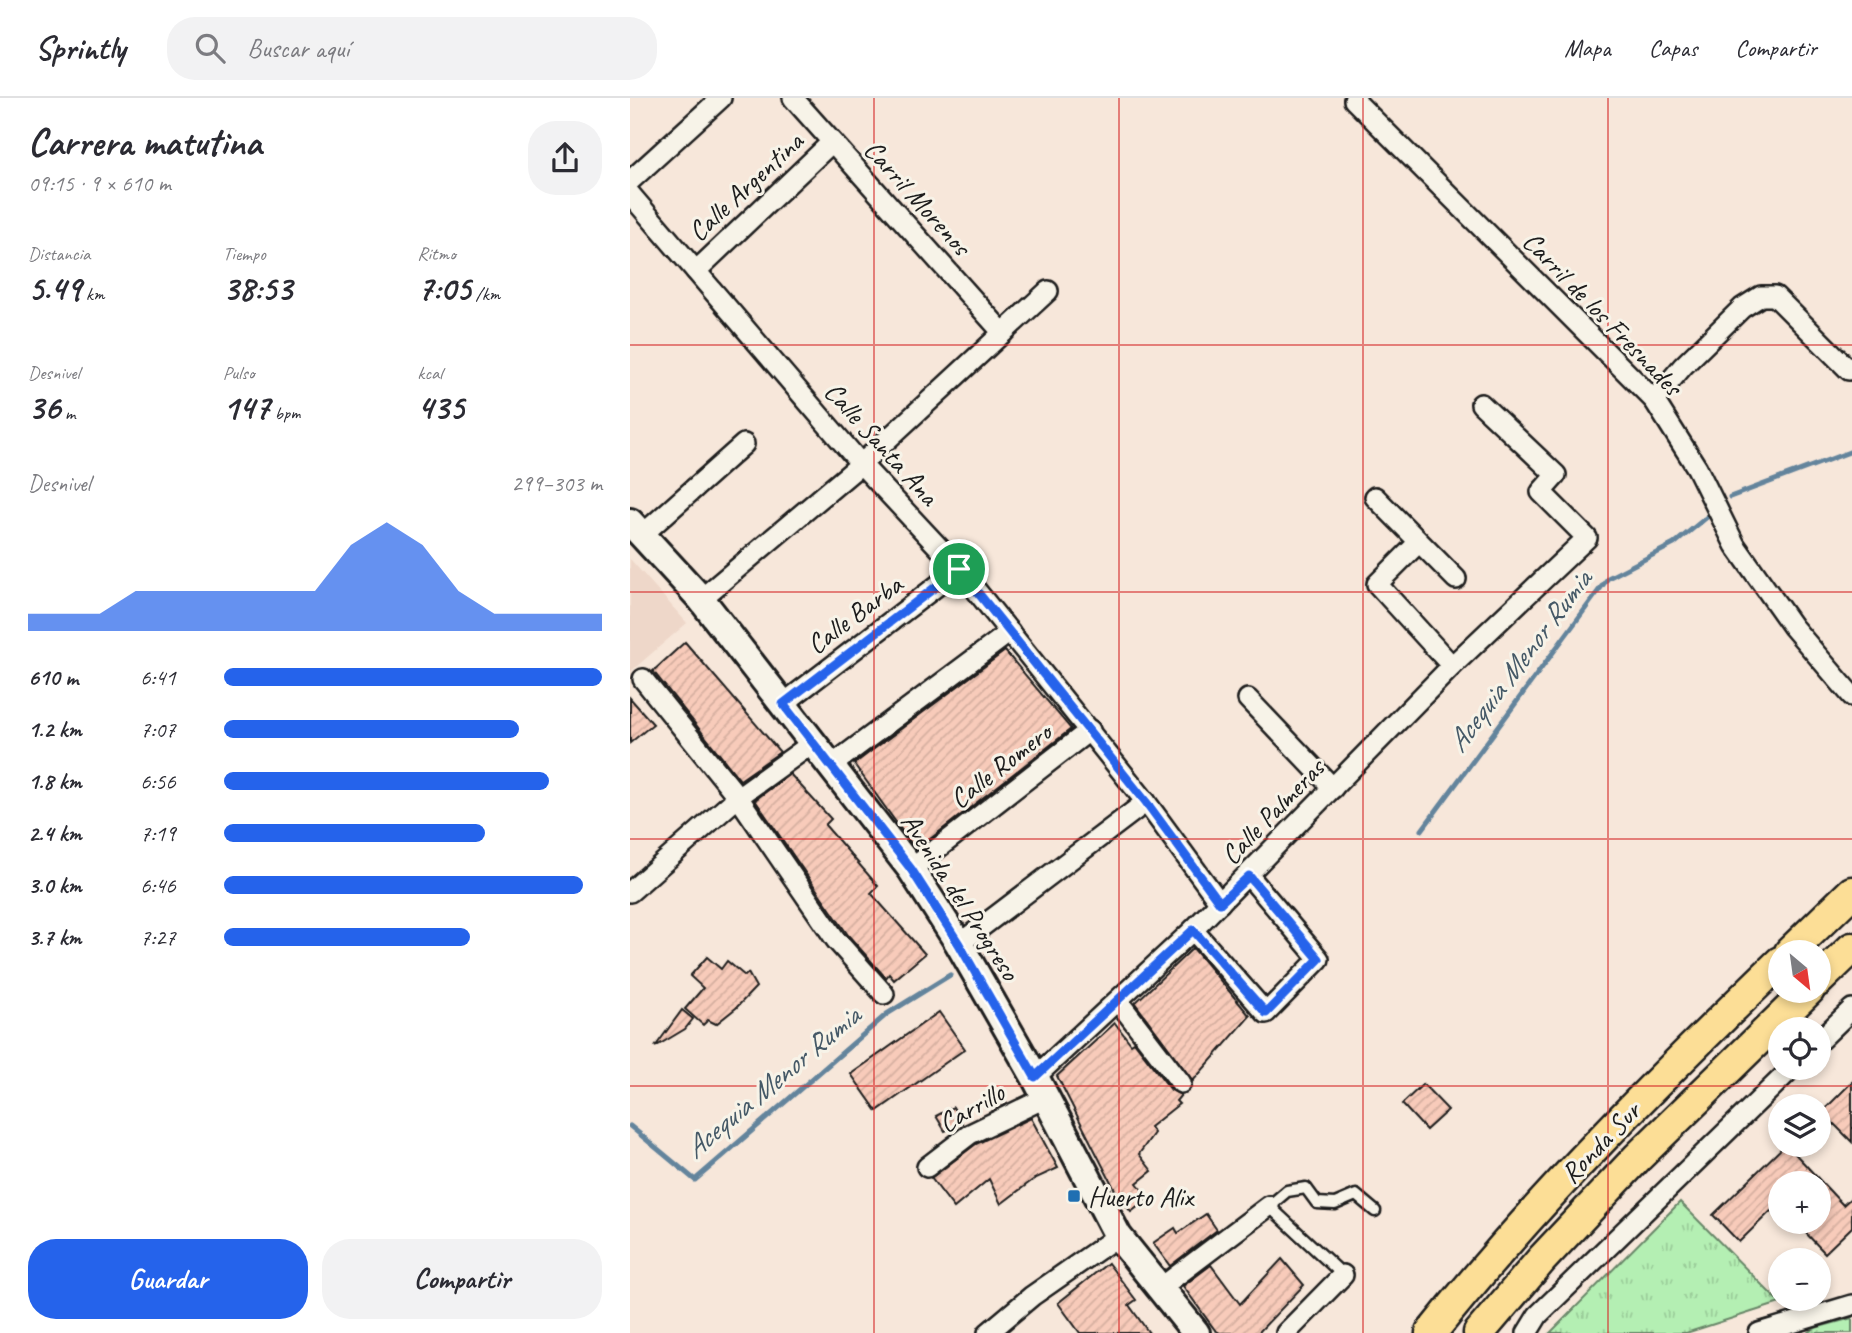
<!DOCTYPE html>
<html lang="es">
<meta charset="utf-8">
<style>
body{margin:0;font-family:Caveat,sans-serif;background:#f2f2f3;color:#2b2b33;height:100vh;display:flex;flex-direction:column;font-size:26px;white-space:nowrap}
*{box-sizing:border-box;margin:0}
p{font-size:23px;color:#7c7c81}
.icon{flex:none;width:38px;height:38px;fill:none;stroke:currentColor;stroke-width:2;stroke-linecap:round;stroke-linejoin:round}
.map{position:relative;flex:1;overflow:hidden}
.panel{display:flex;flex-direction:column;background:#fff;width:630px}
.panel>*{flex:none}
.needle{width:46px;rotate:151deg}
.buttons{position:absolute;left:1138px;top:842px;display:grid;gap:14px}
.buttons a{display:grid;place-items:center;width:63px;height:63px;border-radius:50%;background:#fff;box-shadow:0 4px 10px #0003;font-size:35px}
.pin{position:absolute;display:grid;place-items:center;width:60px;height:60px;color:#fff;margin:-30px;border:4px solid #fff;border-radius:50%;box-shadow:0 2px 7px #0007}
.round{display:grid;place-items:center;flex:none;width:74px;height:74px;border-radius:28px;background:#f2f2f3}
.headline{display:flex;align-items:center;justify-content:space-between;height:119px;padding:0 28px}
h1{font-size:38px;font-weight:700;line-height:52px}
.figures{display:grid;grid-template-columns:repeat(3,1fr);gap:10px;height:119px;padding:7px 28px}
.figures div{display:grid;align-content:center}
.figures b{font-size:35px;font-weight:700}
.figures small{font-size:19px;font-weight:400}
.figures p{font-size:19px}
.chart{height:196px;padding:14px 28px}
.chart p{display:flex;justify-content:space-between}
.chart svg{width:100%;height:126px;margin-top:7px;fill:#2563eb;opacity:.7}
.action{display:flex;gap:14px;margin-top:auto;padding:14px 28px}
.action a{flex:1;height:80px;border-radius:28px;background:#2563eb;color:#fff;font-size:28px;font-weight:700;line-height:80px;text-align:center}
.action a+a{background:#f2f2f3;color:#2b2b33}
ul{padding:0 28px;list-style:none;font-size:23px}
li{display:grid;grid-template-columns:112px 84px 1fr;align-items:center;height:52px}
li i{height:18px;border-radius:9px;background:#2563eb}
header{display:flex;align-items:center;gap:42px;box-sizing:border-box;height:98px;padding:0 35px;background:#fff;border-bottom:2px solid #e1e1e2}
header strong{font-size:33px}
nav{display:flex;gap:38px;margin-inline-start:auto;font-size:24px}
.search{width:490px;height:63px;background:#f2f2f3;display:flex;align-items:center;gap:18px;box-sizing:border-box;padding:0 24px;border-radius:28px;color:#7c7c81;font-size:26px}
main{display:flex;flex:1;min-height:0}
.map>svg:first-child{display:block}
.built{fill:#eed7c9}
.grass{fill:url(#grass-tufts);stroke:#688668;stroke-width:2}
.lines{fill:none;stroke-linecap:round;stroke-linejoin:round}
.stream{stroke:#63849c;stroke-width:5}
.building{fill:url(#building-hatch);stroke:#1c1c1c;stroke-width:2}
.lane-casing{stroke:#1c1c1c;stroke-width:15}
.street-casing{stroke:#1c1c1c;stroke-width:24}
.secondary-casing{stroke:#1c1c1c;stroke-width:32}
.primary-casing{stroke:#1c1c1c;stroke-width:35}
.lane{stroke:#f7f3e8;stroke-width:10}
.street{stroke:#f7f3e8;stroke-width:19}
.secondary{stroke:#f7f3e8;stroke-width:26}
.primary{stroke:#fcde96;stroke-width:30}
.route-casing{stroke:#fff;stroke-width:14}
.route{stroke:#2563eb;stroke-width:9}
.grid{fill:none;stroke:#d62828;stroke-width:2;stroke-opacity:0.55}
.poi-dot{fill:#1f6fb2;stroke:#f7f3e8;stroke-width:2.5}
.labels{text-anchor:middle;stroke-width:6;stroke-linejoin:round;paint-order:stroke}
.street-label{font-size:28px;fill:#1c1c1c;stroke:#f7f3e8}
.poi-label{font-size:28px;fill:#1c1c1c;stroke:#f7f3e8;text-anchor:start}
.water-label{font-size:30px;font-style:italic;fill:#455967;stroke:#f7f3e8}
</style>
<header>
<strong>Sprintly</strong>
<div class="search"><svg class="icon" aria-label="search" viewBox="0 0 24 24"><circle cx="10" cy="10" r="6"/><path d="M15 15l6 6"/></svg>Buscar aquí</div>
<nav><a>Mapa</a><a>Capas</a><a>Compartir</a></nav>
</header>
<main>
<section class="panel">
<div class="headline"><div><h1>Carrera matutina</h1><p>09:15 · 9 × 610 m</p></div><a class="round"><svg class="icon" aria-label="share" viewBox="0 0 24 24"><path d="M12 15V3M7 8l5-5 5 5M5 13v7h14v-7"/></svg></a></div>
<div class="figures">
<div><p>Distancia</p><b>5.49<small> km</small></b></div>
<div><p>Tiempo</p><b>38:53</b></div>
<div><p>Ritmo</p><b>7:05<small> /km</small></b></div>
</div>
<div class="figures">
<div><p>Desnivel</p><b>36<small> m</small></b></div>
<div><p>Pulso</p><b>147<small> bpm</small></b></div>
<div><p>kcal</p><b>435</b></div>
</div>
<div class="chart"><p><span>Desnivel</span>299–303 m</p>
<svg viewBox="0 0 160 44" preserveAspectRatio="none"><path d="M0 44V38L10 38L20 38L30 30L40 30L50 30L60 30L70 30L80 30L90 14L100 6L110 14L120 30L130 38L140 38L150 38L160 38V44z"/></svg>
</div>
<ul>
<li><b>610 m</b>6:41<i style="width:100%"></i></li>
<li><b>1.2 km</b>7:07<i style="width:78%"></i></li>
<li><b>1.8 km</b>6:56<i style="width:86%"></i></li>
<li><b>2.4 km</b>7:19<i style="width:69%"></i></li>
<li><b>3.0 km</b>6:46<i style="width:95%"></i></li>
<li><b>3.7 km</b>7:27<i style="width:65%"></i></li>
</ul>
<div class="action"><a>Guardar</a><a>Compartir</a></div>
</section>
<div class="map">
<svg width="1222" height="1235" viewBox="0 0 1222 1235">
<defs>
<pattern id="grass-tufts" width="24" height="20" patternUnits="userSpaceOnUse" patternTransform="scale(1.75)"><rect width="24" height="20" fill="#b4efb3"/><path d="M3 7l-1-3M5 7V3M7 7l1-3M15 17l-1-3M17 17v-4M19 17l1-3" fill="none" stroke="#9acc99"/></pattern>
<pattern id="building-hatch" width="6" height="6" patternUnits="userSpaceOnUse" patternTransform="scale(1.75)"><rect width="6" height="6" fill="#f8cbba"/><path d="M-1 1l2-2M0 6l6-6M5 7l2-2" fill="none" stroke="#d4ae9f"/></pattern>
</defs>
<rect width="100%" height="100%" fill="#f7e7da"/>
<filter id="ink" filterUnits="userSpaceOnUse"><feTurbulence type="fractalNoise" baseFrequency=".0143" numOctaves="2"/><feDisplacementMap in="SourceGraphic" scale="14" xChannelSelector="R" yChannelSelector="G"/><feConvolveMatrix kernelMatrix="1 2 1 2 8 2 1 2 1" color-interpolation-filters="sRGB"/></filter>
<g filter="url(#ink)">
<!-- built -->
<path class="built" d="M 0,461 L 57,525 L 0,574 Z"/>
<!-- grass -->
<g class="grass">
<path d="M 1050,1104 L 1150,1205 L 1056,1235 L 920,1235 Z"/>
<path d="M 1222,1220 L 1222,1235 L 1178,1235 L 1185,1230 Z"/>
</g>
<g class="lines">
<!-- stream -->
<g class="stream">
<path d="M 1100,399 L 1222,353"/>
<path d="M 792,732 L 978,480 L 1044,446 L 1077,419"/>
<path d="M 0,1028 L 65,1082 L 257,916 L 320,877"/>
</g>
</g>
<!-- building -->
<g class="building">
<path d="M 55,544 L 150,654 L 110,682 L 23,573 Z"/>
<path d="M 375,553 L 441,631 L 286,752 L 224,666 Z"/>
<path d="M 0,600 L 23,626 L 0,645 Z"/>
<path d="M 160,676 L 201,721 L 195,727 L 248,788 L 241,795 L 295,856 L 264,882 L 259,876 L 256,880 L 218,837 L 125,702 Z"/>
<path d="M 563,850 L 620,918 L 563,983 L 505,905 Z"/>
<path d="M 77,859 L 91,871 L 97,863 L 115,878 L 118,875 L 126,889 L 106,910 L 86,926 L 78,922 L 73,927 L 55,911 L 73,890 L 60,878 Z"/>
<path d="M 52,912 L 63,921 L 55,931 L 25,949 Z"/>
<path d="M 309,914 L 335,951 L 247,1013 L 221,976 Z"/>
<path d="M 485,925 L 501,946 L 504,944 L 541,992 L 551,997 L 546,1003 L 549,1006 L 520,1029 L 524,1035 L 509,1056 L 522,1073 L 507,1085 L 519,1100 L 501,1114 L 486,1094 L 427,978 Z"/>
<path d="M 1222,984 L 1222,1044 L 1192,1014 Z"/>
<path d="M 793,986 L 818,1012 L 796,1032 L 772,1006 Z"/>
<path d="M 323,1009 L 332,1025 L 315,1033 L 306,1018 Z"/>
<path d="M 401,1020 L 428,1070 L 404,1081 L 371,1106 L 359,1081 L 324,1110 L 301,1080 L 346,1046 Z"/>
<path d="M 1156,1046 L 1213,1107 L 1222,1099 L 1222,1129 L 1195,1155 L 1171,1130 L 1178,1124 L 1188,1124 L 1188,1085 L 1150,1085 L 1150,1104 L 1109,1144 L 1083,1117 Z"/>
<path d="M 576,1116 L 587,1132 L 540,1168 L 523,1145 L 545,1130 L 548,1135 Z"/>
<path d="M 652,1161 L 674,1187 L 628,1235 L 590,1235 L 585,1232 L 553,1188 L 581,1167 L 610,1206 Z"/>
<path d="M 478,1165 L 506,1202 L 499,1207 L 519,1235 L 450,1235 L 428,1205 Z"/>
</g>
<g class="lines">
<!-- lane casing -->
<g class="lane-casing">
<g id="lane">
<path d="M 639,1108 L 713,1177"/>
<path d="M 637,1110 L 657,1093 L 676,1090 L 687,1105 L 705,1106 L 726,1097 L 745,1113"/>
</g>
</g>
<!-- street casing -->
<g class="street-casing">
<g id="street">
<path d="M 163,0 L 373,235"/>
<path d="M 726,0 L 724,2 L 1024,302 L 1067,370 L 1105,447 L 1163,529 L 1222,598"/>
<path d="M 0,83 L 91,0"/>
<path d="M 0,96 L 231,366 L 329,471 L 516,704 L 590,805"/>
<path d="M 66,173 L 202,44"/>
<path d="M 1024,302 L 1053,268 L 1112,210 L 1131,198 L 1145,198 L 1219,272 L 1222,269"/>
<path d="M 745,399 L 826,481"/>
<path d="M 12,437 L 114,346"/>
<path d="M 789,444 L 747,486 L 822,568"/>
<path d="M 71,501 L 231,366 L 418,193"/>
<path d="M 13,581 L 108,699 L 206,842 L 254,896"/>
<path d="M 618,601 L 703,690"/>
<path d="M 153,606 L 329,471"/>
<path d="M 202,667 L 380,534"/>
<path d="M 281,771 L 460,632"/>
<path d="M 0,794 L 108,699 L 184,644"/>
<path d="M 563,832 L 636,915 L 689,861 L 619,778"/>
<path d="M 329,846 L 516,704"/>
<path d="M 488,903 L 551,985"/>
<path d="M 1188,944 L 1222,911"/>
<path d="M 405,979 L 563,832 L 822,568 L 957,440 L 911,394 L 926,377 L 851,306"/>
<path d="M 297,1069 L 340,1036 L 415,1000"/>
<path d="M 529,1191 L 639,1108"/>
<path d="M 358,1235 L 402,1198 L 488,1138"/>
<path d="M 656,1235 L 713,1177"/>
<path d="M 897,1235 L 908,1217 L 1162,970"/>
<path d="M 1129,1235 L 1222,1207"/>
</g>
</g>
<!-- secondary casing -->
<g class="secondary-casing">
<path id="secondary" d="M 0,424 L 71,501 L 281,771 L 329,846 L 405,979 L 488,1138 L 566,1235"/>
</g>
<!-- primary casing -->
<g class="primary-casing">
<g id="primary">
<path d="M 1160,854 L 1222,794"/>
<path d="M 1188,883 L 1222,850"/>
<path d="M 801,1235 C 907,1102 1028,982 1150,864"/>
<path d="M 849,1235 L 912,1161 L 1007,1060 L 1179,892"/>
</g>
</g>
<!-- lane -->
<use href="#lane" class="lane"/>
<!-- street -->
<use href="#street" class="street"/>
<!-- secondary -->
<use href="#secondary" class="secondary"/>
<!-- primary -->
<use href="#primary" class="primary"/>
</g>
</g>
<g class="lines" filter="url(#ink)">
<!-- route casing -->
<g class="route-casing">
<path id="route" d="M 329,471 L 516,704 L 590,805 L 619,778 L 689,861 L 636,915 L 563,832 L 405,979 L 329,846 L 281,771 L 153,606 Z"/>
</g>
<!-- route -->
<use href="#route" class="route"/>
</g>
<!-- grid -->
<path class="grid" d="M 244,0 L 244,1235M 489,0 L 489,1235M 733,0 L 733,1235M 978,0 L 978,1235M 0,247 L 1222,247M 0,494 L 1222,494M 0,741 L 1222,741M 0,988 L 1222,988"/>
<!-- markers -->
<rect class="poi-dot" x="437" y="1091" width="14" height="14" rx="3.5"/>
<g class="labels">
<!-- street labels -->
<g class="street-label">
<text transform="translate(115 88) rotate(-43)" y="10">Calle Argentina</text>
<text transform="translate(288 99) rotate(48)" y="10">Carril Morenos</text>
<text transform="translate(973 215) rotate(46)" y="10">Carril de los Fresnades</text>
<text transform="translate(252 345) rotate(48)" y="10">Calle Santa Ana</text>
<text transform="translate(224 516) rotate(-37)" y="10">Calle Barba</text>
<text transform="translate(370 667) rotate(-38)" y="10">Calle Romero</text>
<text transform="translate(642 713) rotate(-46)" y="10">Calle Palmeras</text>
<text transform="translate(331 798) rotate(57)" y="10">Avenida del Progreso</text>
<text transform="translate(341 1009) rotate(-30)" y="10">Carrillo</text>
<text transform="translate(970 1044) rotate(-46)" y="10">Ronda Sur</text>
</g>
<!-- poi labels -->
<g class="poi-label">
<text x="458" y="1108">Huerto Alix</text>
</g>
<!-- water labels -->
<g class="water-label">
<text transform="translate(889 563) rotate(-53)" y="10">Acequia Menor Rumia</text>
<text transform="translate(142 984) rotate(-40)" y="10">Acequia Menor Rumia</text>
</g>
</g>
</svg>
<div class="buttons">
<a><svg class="needle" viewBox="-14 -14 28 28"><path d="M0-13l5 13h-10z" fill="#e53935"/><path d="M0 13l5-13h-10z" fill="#7c7c81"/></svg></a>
<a><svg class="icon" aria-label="locate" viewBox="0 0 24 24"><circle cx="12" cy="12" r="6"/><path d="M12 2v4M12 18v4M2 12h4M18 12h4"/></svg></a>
<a><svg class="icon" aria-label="layers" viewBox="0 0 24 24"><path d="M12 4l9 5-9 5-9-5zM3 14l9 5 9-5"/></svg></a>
<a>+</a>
<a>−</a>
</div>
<div class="pin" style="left:329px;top:471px;background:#1e9e55"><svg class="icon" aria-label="arrive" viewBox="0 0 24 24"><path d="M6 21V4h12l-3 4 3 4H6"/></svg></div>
</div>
</main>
